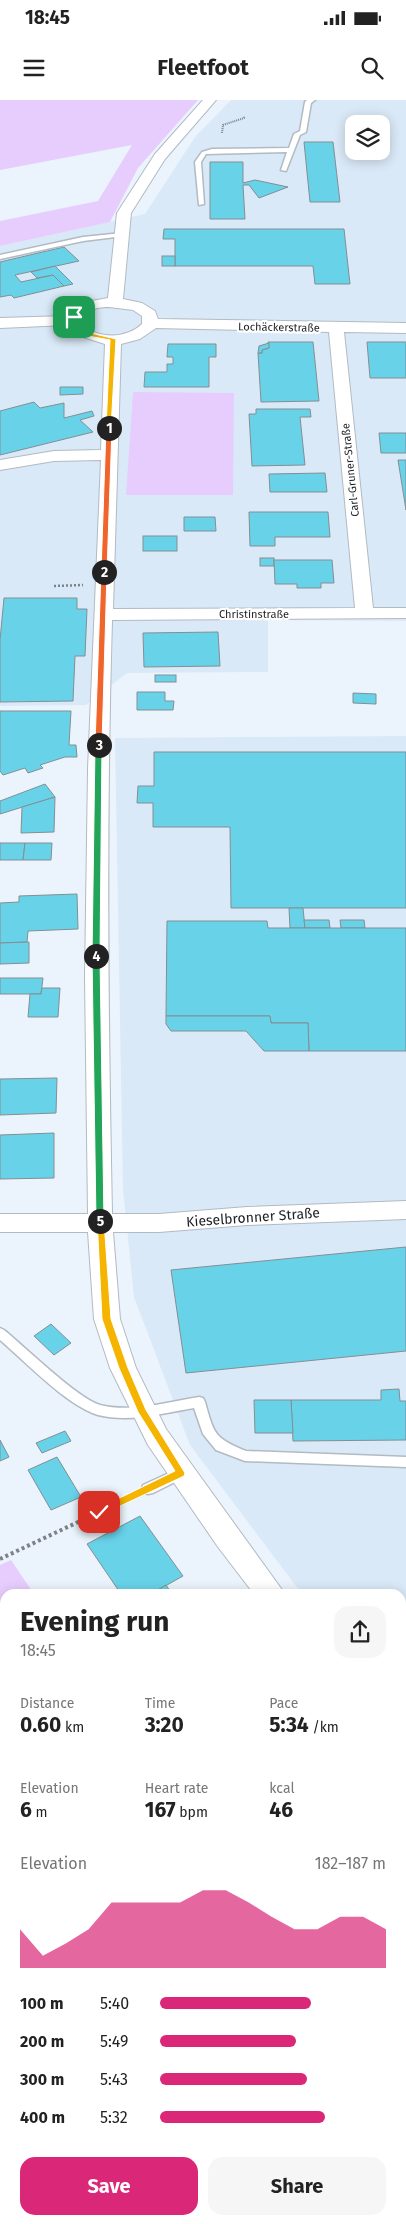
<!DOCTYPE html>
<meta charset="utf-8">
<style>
body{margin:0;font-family:"Fira Sans",sans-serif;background:#f6f6f6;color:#222;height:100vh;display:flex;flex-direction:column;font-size:19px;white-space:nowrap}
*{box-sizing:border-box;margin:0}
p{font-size:16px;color:#767676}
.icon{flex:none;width:28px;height:28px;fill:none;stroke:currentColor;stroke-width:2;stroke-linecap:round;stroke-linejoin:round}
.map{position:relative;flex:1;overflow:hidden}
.drawer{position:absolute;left:0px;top:1489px;width:406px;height:636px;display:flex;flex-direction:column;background:#fff;border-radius:15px 15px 0 0;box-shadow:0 2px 12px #0003}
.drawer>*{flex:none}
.buttons{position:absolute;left:345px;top:15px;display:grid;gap:10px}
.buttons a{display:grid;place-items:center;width:45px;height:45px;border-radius:10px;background:#fff;box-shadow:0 2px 12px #0003;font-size:25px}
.pin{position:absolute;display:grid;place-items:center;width:42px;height:42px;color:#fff;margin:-21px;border-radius:10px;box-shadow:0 2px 8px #0006}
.km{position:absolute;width:25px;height:25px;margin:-12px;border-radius:50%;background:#222;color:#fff;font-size:14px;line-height:25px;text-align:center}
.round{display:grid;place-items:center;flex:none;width:52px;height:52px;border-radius:15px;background:#f6f6f6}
.headline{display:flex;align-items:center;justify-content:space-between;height:85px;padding:0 20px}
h1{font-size:28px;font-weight:700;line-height:38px}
.stats{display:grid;grid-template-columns:repeat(3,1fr);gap:8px;height:85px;padding:5px 20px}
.stats div{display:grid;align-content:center}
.stats b{font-size:21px;font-weight:700}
.stats small{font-size:14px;font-weight:400}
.stats p{font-size:14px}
.chart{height:140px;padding:10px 20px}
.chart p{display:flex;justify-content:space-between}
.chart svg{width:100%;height:90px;margin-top:5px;fill:#db2777;opacity:.7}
.primary-button{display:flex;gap:10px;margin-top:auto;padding:10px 20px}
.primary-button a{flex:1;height:58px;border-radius:15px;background:#db2777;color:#fff;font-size:20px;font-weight:700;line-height:58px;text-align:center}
.primary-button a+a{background:#f6f6f6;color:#222}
ul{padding:0 20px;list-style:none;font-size:16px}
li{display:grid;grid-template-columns:80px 60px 1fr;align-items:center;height:38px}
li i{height:12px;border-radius:6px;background:#db2777}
.status{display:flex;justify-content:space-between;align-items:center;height:35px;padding:0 25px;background:#fff;direction:ltr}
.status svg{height:14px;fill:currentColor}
header{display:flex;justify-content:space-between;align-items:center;height:65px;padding:0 20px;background:#fff;font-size:22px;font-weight:700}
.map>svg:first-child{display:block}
.built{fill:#dae9f7;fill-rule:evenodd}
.green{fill:#e7cdfd}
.building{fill:#68d2e9;stroke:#838f92}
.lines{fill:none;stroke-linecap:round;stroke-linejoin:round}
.lane-casing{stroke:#b2bac2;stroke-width:3}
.street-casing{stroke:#b2bac2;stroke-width:2}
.path-far2{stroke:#7c8287;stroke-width:2;stroke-dasharray:1 1;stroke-linecap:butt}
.path-far1{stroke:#7c8287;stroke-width:2.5;stroke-dasharray:2 2;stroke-linecap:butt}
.path{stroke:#7c8287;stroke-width:4;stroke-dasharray:3 3;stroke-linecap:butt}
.lane{fill:#fff;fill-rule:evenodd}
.street{fill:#fff;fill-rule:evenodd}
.split-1{fill:#f5b400;stroke:#fff}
.split-2{fill:#f0652b;stroke:#fff}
.split-3{fill:#f0652b;stroke:#fff}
.split-4{fill:#22a559;stroke:#fff}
.split-5{fill:#22a559;stroke:#fff}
.split-6{fill:#f5b400;stroke:#fff}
.labels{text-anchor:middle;stroke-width:4.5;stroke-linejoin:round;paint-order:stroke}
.far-street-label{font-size:11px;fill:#1e2124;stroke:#fff}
.street-label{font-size:14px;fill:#1e2124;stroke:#fff}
</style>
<div class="status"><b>18:45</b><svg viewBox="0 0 49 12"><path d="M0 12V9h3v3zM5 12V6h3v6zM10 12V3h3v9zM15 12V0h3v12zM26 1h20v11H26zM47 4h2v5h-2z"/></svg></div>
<header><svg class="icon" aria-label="menu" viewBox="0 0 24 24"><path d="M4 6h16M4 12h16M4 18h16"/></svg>Fleetfoot<svg class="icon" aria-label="search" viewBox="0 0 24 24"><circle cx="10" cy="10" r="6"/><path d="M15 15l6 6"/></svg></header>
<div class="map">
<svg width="406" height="2124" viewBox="0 0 406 2124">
<rect width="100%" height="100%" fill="#ebf4fc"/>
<!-- built -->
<g class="built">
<path d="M 231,0 L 406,0 L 406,521 L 268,520 L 268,572 L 127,573 L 86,605 L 0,606 L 0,146 L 145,114 L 195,37 ZM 354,24 L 381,24 L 381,51 L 354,51 Z"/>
<path d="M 406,636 L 406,1631 L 401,1625 L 401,1494 L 302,1494 L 190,1345 L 134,1197 L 123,1090 L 115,638 Z"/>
<path d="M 401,1706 L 406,1711 L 406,2035 L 401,2038 Z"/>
</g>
<!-- green -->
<g class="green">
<path d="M 0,0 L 198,0 L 138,68 L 110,122 L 0,146 L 0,121 L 98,101 L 132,45 L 0,70 Z"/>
<path d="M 133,292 L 234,293 L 233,395 L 126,395 Z"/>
<path d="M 11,1460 L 34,1494 L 5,1494 L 5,2120 L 401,2120 L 401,2038 L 406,2035 L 406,2124 L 0,2124 L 0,1465 Z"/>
</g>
<!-- building -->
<g class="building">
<path d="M 304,42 L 333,42 L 340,102 L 310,102 Z"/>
<path d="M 210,62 L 243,62 L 243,83 L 255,80 L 288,87 L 259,98 L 249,85 L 243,85 L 245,119 L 210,119 Z"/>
<path d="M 164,129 L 344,129 L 350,184 L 315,184 L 313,166 L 175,166 L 175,139 L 163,139 Z"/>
<path d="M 64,147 L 79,161 L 15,175 L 21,182 L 53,175 L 64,186 L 14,198 L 11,195 L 0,197 L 0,162 Z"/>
<rect x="162" y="156" width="13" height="10"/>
<path d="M 55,166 L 73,184 L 64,186 L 53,175 L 37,178 L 31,172 Z"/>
<path d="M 268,242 L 313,242 L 319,301 L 261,302 L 258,253 L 262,253 L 262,250 L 269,248 Z"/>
<path d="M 367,242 L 406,242 L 406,278 L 370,278 Z"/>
<path d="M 269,243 L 269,248 L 262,250 L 262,253 L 258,253 L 259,246 Z"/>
<path d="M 168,244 L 216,244 L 216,257 L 209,257 L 209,287 L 144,287 L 145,272 L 167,272 L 167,264 L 173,264 L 173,257 L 167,257 Z"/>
<path d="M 60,287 L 83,287 L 83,294 L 60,295 Z"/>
<path d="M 34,302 L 40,308 L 64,303 L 64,318 L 92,311 L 94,316 L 80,320 L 93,332 L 0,355 L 0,311 Z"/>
<path d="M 256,309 L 310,309 L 311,317 L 300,317 L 305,365 L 252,366 L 249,314 L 256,314 Z"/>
<path d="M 379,333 L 406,333 L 406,353 L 381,353 Z"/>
<path d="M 398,360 L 406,360 L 406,410 Z"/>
<path d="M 325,373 L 327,392 L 270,392 L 269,374 Z"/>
<path d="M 249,412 L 328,412 L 330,437 L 275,437 L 275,446 L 250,446 Z"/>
<path d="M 184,417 L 215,417 L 216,431 L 184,431 Z"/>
<rect x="143" y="436" width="34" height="15"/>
<rect x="260" y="458" width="14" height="8"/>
<path d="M 274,460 L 332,460 L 334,483 L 321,483 L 321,488 L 297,488 L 297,484 L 275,484 Z"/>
<path d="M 4,498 L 77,498 L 77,509 L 87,509 L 85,556 L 75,556 L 73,601 L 0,602 L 0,540 Z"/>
<path d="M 218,532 L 220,566 L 144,567 L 143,533 Z"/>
<rect x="155" y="575" width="21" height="7"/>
<path d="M 137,592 L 165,592 L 165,601 L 174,601 L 173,610 L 137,610 Z"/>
<path d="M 353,593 L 376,594 L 376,604 L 353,603 Z"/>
<path d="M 0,611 L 71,611 L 69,645 L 76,645 L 77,657 L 65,657 L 40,665 L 43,668 L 28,673 L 25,668 L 3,675 L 0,671 Z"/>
<path d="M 154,652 L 406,652 L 406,808 L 231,808 L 230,727 L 153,727 L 153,703 L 137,703 L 138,686 L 154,686 Z"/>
<path d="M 45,684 L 55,697 L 0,714 L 0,701 Z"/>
<path d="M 55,697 L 54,732 L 21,733 L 22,707 Z"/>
<path d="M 0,743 L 25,743 L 23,760 L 0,760 Z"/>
<path d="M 25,743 L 52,743 L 51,760 L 23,760 Z"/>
<path d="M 77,794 L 78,829 L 28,831 L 27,842 L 0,843 L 0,803 L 19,802 L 19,796 Z"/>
<path d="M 289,808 L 303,808 L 305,828 L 290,828 Z"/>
<path d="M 304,820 L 329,820 L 330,828 L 305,828 Z"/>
<path d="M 340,820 L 364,820 L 365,828 L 341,828 Z"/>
<path d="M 167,821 L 267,821 L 268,828 L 406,828 L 406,951 L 309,951 L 308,923 L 271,923 L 270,916 L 166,916 Z"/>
<path d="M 29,842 L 29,863 L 0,864 L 0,843 Z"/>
<path d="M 0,878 L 43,878 L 41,894 L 0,894 Z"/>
<path d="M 42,888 L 60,888 L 58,917 L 28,917 L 30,894 L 41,894 Z"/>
<path d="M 166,916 L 270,916 L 271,923 L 308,923 L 309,951 L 264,951 L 246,931 L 171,931 L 166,924 Z"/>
<path d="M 57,978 L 56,1013 L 0,1015 L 0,979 Z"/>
<path d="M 54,1033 L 54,1078 L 0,1079 L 0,1035 Z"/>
<path d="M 406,1147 L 406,1251 L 186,1273 L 171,1170 Z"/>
<path d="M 51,1224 L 71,1243 L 54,1255 L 34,1236 Z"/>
<path d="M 399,1289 L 400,1301 L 406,1301 L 406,1340 L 293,1341 L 291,1300 L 381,1300 L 381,1290 Z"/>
<path d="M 254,1300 L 291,1300 L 293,1333 L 255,1333 Z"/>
<path d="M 65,1331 L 71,1341 L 42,1353 L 36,1343 Z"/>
<path d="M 0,1340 L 9,1357 L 0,1361 Z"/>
<path d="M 57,1357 L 81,1397 L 51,1410 L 28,1370 Z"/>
<path d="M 140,1416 L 183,1476 L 151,1494 L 121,1494 L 87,1444 Z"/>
<path d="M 166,1485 L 172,1494 L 151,1494 Z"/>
<path d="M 401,1841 L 406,1848 L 406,1975 L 401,1967 Z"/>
</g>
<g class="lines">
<!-- lane casing -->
<g class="lane-casing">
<g id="lane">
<path d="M 307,0 L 315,0 L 311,3 L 306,32 L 300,35 L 286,71 L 281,70 L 287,52 L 206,54 L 201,62 L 204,104 L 199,105 L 195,62 L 202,52 L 212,49 L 289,48 L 294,34 L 300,31 L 305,2 Z"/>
<path d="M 122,133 L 125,135 L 124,136 L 83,141 L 0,159 L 0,155 L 83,137 Z"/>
<path d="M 0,1228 L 4,1230 C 25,1247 77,1298 100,1305 C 131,1313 168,1302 199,1297 L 203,1298 L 205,1302 C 214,1334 214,1338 246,1351 L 406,1357 L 406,1367 L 245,1361 L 216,1350 L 203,1334 L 194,1308 C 164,1313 129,1323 98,1315 C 66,1305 26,1262 0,1240 Z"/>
<path d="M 180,1368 L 185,1369 L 186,1373 L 185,1377 L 153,1393 L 148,1394 L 143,1393 L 142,1389 L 143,1385 Z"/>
</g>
</g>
<!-- street casing -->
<g class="street-casing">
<g id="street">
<path d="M 203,0 L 216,0 L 165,59 L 131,113 L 123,199 L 142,203 L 155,211 L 158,219 L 406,223 L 406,233 L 344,232 L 373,508 L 406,508 L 406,518 L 112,520 C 106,718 108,916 112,1114 L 159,1114 L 247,1107 L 406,1101 L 406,1119 L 247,1125 L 159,1132 L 113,1132 L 120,1219 L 136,1268 L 166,1329 L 285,1494 L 254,1494 L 218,1447 L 148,1345 L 110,1268 L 94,1219 L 88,1132 L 0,1132 L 0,1114 L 88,1114 L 85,877 L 88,669 L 101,360 L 54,361 L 0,370 L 0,360 L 54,351 L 101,350 L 105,244 L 77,235 L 67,225 L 0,228 L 0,218 L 67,216 L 81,203 L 108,198 L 117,113 L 155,54 ZM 109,207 L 133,210 L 142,216 L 142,224 C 126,239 99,239 82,225 L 82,217 C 90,209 98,207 109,207 ZM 156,228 L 329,232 L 355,508 L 113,509 L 121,244 L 140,239 Z"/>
<path d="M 401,1646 L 406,1648 L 406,1680 L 401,1678 Z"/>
</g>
</g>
<!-- path-far2 -->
<path class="path-far2" d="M 222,33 L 223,25 L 244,18 L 244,16"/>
<!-- path-far1 -->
<path class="path-far1" d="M 54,486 L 83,485"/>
<!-- path -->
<path class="path" d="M 0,1459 L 133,1396"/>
<!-- lane -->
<use href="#lane" class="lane"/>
<!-- street -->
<use href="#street" class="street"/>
</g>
<!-- split-1 -->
<path class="split-1" d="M 74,216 L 77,217 L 77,225 L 86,232 L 116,239 L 111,329 L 106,328 L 110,240 L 83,235 L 72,226 L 72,217 Z"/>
<!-- split-2 -->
<path class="split-2" d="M 109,326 L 112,328 L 107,472 L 104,474 L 101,472 L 106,328 Z"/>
<!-- split-3 -->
<path class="split-3" d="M 104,470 L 107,472 L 102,645 L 99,647 L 95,645 L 101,472 Z"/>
<!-- split-4 -->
<path class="split-4" d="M 99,643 L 102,645 L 100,856 L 96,859 L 92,856 L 95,645 Z"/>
<!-- split-5 -->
<path class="split-5" d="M 96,854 L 100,856 L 104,1121 L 100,1124 L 96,1121 L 92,856 Z"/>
<!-- split-6 -->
<path class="split-6" d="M 97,1118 L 100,1118 L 104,1121 L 111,1219 L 128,1268 L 146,1310 L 185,1373 L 184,1376 L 99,1416 L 94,1412 L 95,1410 L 175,1371 L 138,1312 L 119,1268 L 102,1219 Z"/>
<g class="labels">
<!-- far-street labels -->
<g class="far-street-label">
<text transform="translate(279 227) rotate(1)" y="4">Lochäckerstraße</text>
<text transform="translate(350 370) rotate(-96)" y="4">Carl-Gruner-Straße</text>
<text x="254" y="518">Christinstraße</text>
</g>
<!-- street labels -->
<g class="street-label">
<text transform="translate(253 1117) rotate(-4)" y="5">Kieselbronner Straße</text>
</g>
</g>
</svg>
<div class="buttons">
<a><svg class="icon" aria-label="layers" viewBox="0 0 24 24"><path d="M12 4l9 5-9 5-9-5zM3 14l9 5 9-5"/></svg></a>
</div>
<div class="pin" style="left:74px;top:217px;background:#1e9e55"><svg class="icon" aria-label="arrive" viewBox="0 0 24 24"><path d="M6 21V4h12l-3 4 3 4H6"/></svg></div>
<div class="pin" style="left:99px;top:1412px;background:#d93025"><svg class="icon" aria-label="check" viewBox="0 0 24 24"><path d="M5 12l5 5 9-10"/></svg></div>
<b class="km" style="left:109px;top:328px">1</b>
<b class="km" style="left:104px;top:472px">2</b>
<b class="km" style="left:99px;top:645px">3</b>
<b class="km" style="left:96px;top:856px">4</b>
<b class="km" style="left:100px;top:1121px">5</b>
<section class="drawer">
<div class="headline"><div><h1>Evening run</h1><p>18:45</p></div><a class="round"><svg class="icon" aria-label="share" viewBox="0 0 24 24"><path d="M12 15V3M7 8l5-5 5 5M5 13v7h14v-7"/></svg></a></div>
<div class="stats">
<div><p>Distance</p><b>0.60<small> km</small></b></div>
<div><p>Time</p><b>3:20</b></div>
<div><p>Pace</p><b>5:34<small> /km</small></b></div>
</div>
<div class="stats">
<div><p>Elevation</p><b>6<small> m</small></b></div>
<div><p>Heart rate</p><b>167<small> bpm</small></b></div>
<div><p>kcal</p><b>46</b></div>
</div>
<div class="chart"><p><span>Elevation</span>182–187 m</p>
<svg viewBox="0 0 160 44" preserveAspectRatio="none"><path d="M0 44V25L10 38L20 32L30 25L40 12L50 12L60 12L70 12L80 6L90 6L100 12L110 19L120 25L130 25L140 19L150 19L160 25V44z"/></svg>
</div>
<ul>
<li><b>100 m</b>5:40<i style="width:67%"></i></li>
<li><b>200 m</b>5:49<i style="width:60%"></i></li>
<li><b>300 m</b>5:43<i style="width:65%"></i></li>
<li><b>400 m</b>5:32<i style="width:73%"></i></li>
</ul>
<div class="primary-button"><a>Save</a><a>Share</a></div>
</section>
</div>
